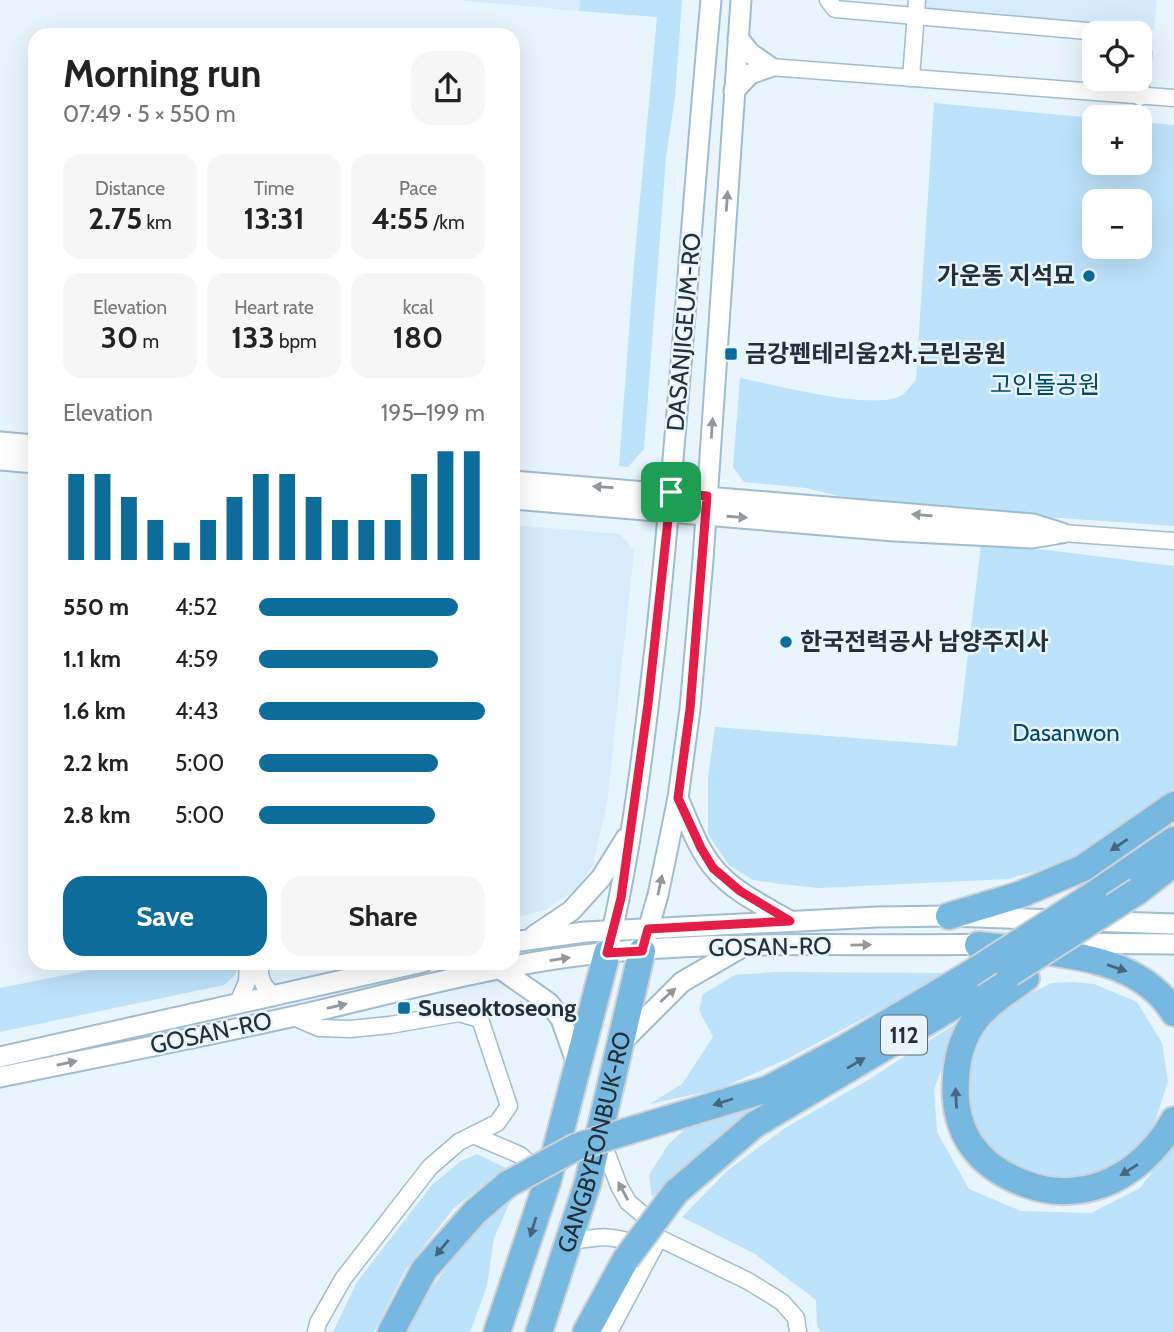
<!DOCTYPE html>
<meta charset="utf-8">
<style>
body{margin:0;font-family:Cabin,"Noto Sans KR",sans-serif;background:#f6f6f6;color:#222;height:100vh;display:flex;flex-direction:column;font-size:26px;white-space:nowrap}
*{box-sizing:border-box;margin:0}
p{font-size:23px;color:#767676}
.icon{flex:none;width:38px;height:38px;fill:none;stroke:currentColor;stroke-width:2;stroke-linecap:round;stroke-linejoin:round}
.map{position:relative;flex:1;overflow:hidden}
.details{position:absolute;left:28px;top:28px;width:492px;height:942px;display:flex;flex-direction:column;background:#fff;border-radius:21px;box-shadow:0 7px 28px #0002}
.details>*{flex:none}
.tools{position:absolute;left:1082px;top:21px;display:grid;gap:14px}
.tools a{display:grid;place-items:center;width:70px;height:70px;border-radius:14px;background:#fff;box-shadow:0 7px 28px #0002;font-size:35px}
.pin{position:absolute;display:grid;place-items:center;width:60px;height:60px;color:#fff;margin:-30px;border-radius:14px;box-shadow:0 4px 10px #0006}
.round{display:grid;place-items:center;flex:none;width:74px;height:74px;border-radius:21px;background:#f6f6f6}
.summary{display:flex;align-items:center;justify-content:space-between;height:119px;padding:0 35px}
h1{font-size:38px;font-weight:700;line-height:52px}
.figures{display:grid;grid-template-columns:repeat(3,1fr);gap:10px;height:119px;padding:7px 35px}
.figures div{display:grid;align-content:center;border-radius:18px;background:#f6f6f6;text-align:center}
.figures b{font-size:30px;font-weight:700}
.figures small{font-size:19px;font-weight:400}
.figures p{font-size:19px}
.chart{height:196px;padding:14px 35px}
.chart p{display:flex;justify-content:space-between}
.chart svg{width:100%;height:126px;margin-top:7px;stroke:#0d6c9a;stroke-width:6}
.primary-button{display:flex;gap:14px;margin-top:auto;padding:14px 35px}
.primary-button a{flex:1;height:80px;border-radius:21px;background:#0d6c9a;color:#fff;font-size:28px;font-weight:700;line-height:80px;text-align:center}
.primary-button a+a{background:#f6f6f6;color:#222}
ul{padding:0 35px;list-style:none;font-size:23px}
li{display:grid;grid-template-columns:112px 84px 1fr;align-items:center;height:52px}
li i{height:18px;border-radius:9px;background:#0d6c9a}
.map>svg:first-child{display:block}
.built{fill:#d6ecfc}
.green{fill:#bde2fb;fill-rule:evenodd}
.lines{fill:none;stroke-linecap:round;stroke-linejoin:round}
.minor-casing{stroke:#9fbdd1;stroke-width:19}
.tertiary-casing{stroke:#9fbdd1;stroke-width:23}
.trunk-casing{stroke:#cfd1d3;stroke-width:30}
.minor{stroke:#fff;stroke-width:16}
.tertiary{stroke:#fff;stroke-width:19}
.trunk{stroke:#77b8e0;stroke-width:26}
.trunk-bridge-casing{stroke:#cfd1d3;stroke-width:30;stroke-linecap:butt}
.trunk-bridge{stroke:#77b8e0;stroke-width:26}
.oneway{fill:#92989c}
.oneway2{fill:#45667b}
.route-casing{stroke:#fff;stroke-width:14}
.route{stroke:#e11d48;stroke-width:9}
.poi-dot{fill:#0d6c9a;stroke:#e8f5fd;stroke-width:2.5}
.labels{text-anchor:middle;stroke-width:5;stroke-linejoin:round;paint-order:stroke}
.shield{fill:#e8f5fd;stroke:#5f6b73;stroke-width:2}
.shield-label{font-size:23px;font-weight:bold;fill:#243038}
.poi-label{font-size:24px;font-weight:bold;fill:#243038;stroke:#e8f5fd;text-anchor:start}
.street-label{font-size:24px;fill:#243038;stroke:#e8f5fd}
.park-label{font-size:24px;fill:#00496c;stroke:#e8f5fd}
</style>
<div class="map">
<svg width="1174" height="1332" viewBox="0 0 1174 1332">
<rect width="100%" height="100%" fill="#e8f5fd"/>
<!-- built -->
<g class="built">
<path d="M 458,0 L 580,0 L 579,11 Z"/>
<path d="M 924,0 L 1157,0 L 1154,30 L 931,14 L 924,6 Z"/>
<path d="M 513,525 L 620,534 L 634,551 L 607,803 L 593,865 L 576,889 L 545,910 L 513,918 Z"/>
</g>
<!-- green -->
<g class="green">
<path d="M 580,0 L 682,0 L 675,97 L 666,157 L 644,449 L 628,467 L 619,466 L 634,264 L 657,17 L 579,11 Z"/>
<path d="M 934,103 L 1094,118 L 1094,163 L 1139,163 L 1139,122 L 1174,125 L 1174,526 L 959,511 L 838,496 L 806,488 L 744,482 L 733,467 L 740,378 C 772,384 876,412 902,395 C 907,392 912,384 916,379 ZM 1094,201 L 1139,201 L 1139,247 L 1094,247 Z"/>
<path d="M 981,545 L 1047,550 L 1174,566 L 1174,789 L 1095,848 L 1059,865 L 1008,879 L 819,888 L 780,884 L 753,880 L 729,865 L 708,834 L 708,777 L 715,727 L 957,746 Z"/>
<path d="M 125,963 L 238,963 L 236,974 L 224,985 L 0,1032 L 0,988 Z"/>
<path d="M 776,972 L 949,973 L 785,1060 L 719,1089 L 650,1104 L 682,1084 L 713,1037 L 699,1010 L 703,994 L 735,975 Z"/>
<path d="M 1072,982 L 1094,984 L 1137,1002 L 1162,1043 L 1168,1081 L 1152,1131 L 1137,1148 L 1106,1173 L 1032,1184 L 972,1138 L 965,1071 L 979,1039 L 1003,1010 L 1027,995 L 1052,983 Z"/>
<path d="M 961,1020 L 934,1089 L 937,1132 L 969,1189 L 1021,1211 L 1091,1213 L 1140,1188 L 1174,1143 L 1174,1332 L 820,1332 L 817,1325 L 816,1300 L 755,1254 L 682,1217 L 728,1170 L 785,1128 L 868,1080 Z"/>
<path d="M 754,1107 L 688,1163 L 652,1197 L 649,1175 L 668,1145 L 685,1129 Z"/>
<path d="M 477,1154 L 506,1168 L 454,1208 L 406,1269 L 374,1332 L 333,1332 L 357,1282 L 432,1185 L 461,1161 Z"/>
<path d="M 510,1202 L 494,1238 L 487,1286 L 470,1332 L 407,1332 L 431,1288 L 470,1236 Z"/>
</g>
<g class="lines">
<!-- minor casing -->
<g class="minor-casing">
<g id="minor">
<path d="M 828,0 L 835,9 L 1110,33"/>
<path d="M 1139,43 L 1143,53 L 1140,97"/>
<path d="M 770,67 L 1174,98"/>
<path d="M 911,78 L 917,0"/>
<path d="M 1062,533 L 1174,541"/>
<path d="M 260,962 C 259,979 262,986 275,996"/>
<path d="M 237,1005 L 247,982 L 248,962"/>
<path d="M 291,1016 L 319,1028 L 350,1029 L 390,1025 L 459,1013 L 480,1019 L 509,1106 L 497,1123 L 459,1142 L 430,1167 L 343,1279 L 318,1323 L 316,1332"/>
<path d="M 473,1135 L 520,1155 L 540,1173"/>
<path d="M 601,1138 L 619,1186 L 628,1202 L 648,1219 L 659,1238 L 748,1281 L 782,1302 L 796,1318 L 798,1332"/>
<path d="M 568,1242 C 601,1236 612,1234 644,1247"/>
<path d="M 609,1332 L 659,1238"/>
</g>
</g>
<!-- tertiary casing -->
<g class="tertiary-casing">
<g id="tertiary">
<path d="M 734,91 L 750,74 L 770,67 L 750,53 L 738,38"/>
<path d="M 0,442 L 35,445"/>
<path d="M 0,460 L 35,463"/>
<path d="M 513,481 L 1033,524 L 1062,533"/>
<path d="M 513,499 L 894,531 L 1031,538 L 1056,534"/>
<path d="M 678,798 C 688,821 697,847 713,867 C 732,891 764,906 790,921"/>
<path d="M 1090,921 L 1174,924"/>
<path d="M 535,935 L 571,911 L 601,878 L 626,838"/>
<path d="M 513,942 L 585,932 L 877,917 L 949,916 L 1056,920"/>
<path d="M 1056,943 L 1174,944"/>
<path d="M 642,951 L 658,895 L 678,798 L 690,709 L 703,560 L 741,0"/>
<path d="M 607,953 C 632,850 644,744 656,639 C 679,426 691,213 711,0"/>
<path d="M 499,968 L 549,1003 L 561,1019 L 578,1067"/>
<path d="M 621,1043 L 682,982 L 739,949"/>
<path d="M 0,1057 L 423,962"/>
<path d="M 0,1077 C 98,1057 197,1038 295,1016 C 391,994 486,967 584,955 C 719,939 856,947 991,944"/>
</g>
</g>
<!-- trunk casing -->
<g class="trunk-casing">
<g id="trunk">
<path d="M 1138,891 L 1174,863"/>
<path d="M 1093,895 L 1174,840"/>
<path d="M 949,916 L 1019,895 L 1083,868 L 1174,805"/>
<path d="M 978,945 C 1043,953 1136,950 1174,1013"/>
<path d="M 1026,978 C 1008,991 990,1002 976,1019 C 963,1036 957,1057 956,1078 C 952,1131 976,1166 1026,1184 C 1042,1190 1061,1193 1079,1190 C 1120,1185 1155,1155 1174,1120"/>
<path d="M 638,1128 L 768,1089 L 845,1048 L 970,974"/>
<path d="M 676,1192 L 754,1125 L 1004,976"/>
<path d="M 391,1332 L 424,1270 L 475,1212 L 508,1184"/>
<path d="M 497,1332 L 548,1180 L 607,953"/>
<path id="s1" d="M 539,1332 L 588,1182 L 642,951"/>
<path d="M 586,1332 L 626,1259"/>
</g>
</g>
<!-- minor -->
<use href="#minor" class="minor"/>
<!-- tertiary -->
<use href="#tertiary" class="tertiary"/>
<!-- trunk -->
<use href="#trunk" class="trunk"/>
<!-- trunk-bridge casing -->
<g class="trunk-bridge-casing">
<g id="trunk-bridge">
<path d="M 1010,973 L 1138,891"/>
<path d="M 970,974 L 1093,895"/>
<path d="M 508,1184 L 576,1147 L 638,1128"/>
<path d="M 626,1259 L 676,1192"/>
</g>
</g>
<!-- trunk-bridge -->
<use href="#trunk-bridge" class="trunk-bridge"/>
</g>
<!-- one-way arrows -->
<defs><path id="oneway-solid" d="M-6-.8H1V-3.2L6.5 0L1 3.2V.8H-6Z" transform="scale(1.75)"/></defs>
<g class="oneway">
<use href="#oneway-solid" transform="translate(727 201) rotate(-86)"/>
<use href="#oneway-solid" transform="translate(712 428) rotate(-86)"/>
<use href="#oneway-solid" transform="translate(603 487) rotate(-176)"/>
<use href="#oneway-solid" transform="translate(922 515) rotate(-175)"/>
<use href="#oneway-solid" transform="translate(737 517) rotate(4)"/>
<use href="#oneway-solid" transform="translate(660 885) rotate(-78)"/>
<use href="#oneway-solid" transform="translate(861 945) rotate(-1)"/>
<use href="#oneway-solid" transform="translate(560 959) rotate(-9)"/>
<use href="#oneway-solid" transform="translate(668 995) rotate(-42)"/>
<use href="#oneway-solid" transform="translate(337 1006) rotate(-13)"/>
<use href="#oneway-solid" transform="translate(67 1063) rotate(-12)"/>
<use href="#oneway-solid" transform="translate(623 1191) rotate(-118)"/>
</g>
<g class="oneway2">
<use href="#oneway-solid" transform="translate(1119 845) rotate(146)"/>
<use href="#oneway-solid" transform="translate(1117 968) rotate(19)"/>
<use href="#oneway-solid" transform="translate(856 1063) rotate(-31)"/>
<use href="#oneway-solid" transform="translate(956 1098) rotate(-93)"/>
<use href="#oneway-solid" transform="translate(723 1102) rotate(162)"/>
<use href="#oneway-solid" transform="translate(1129 1170) rotate(148)"/>
<use href="#oneway-solid" transform="translate(533 1227) rotate(107)"/>
<use href="#oneway-solid" transform="translate(442 1248) rotate(129)"/>
</g>
<g class="lines">
<!-- route casing -->
<g class="route-casing">
<path id="route" d="M 671,492 L 707,496 L 690,709 L 678,798 L 701,848 L 713,868 L 740,891 L 790,921 L 648,929 L 642,951 L 607,953 L 621,898 L 648,704 Z"/>
</g>
<!-- route -->
<use href="#route" class="route"/>
</g>
<!-- markers -->
<g class="poi-dot">
<circle cx="1089" cy="276" r="7"/>
<rect x="724" y="347" width="14" height="14" rx="3.5"/>
<circle cx="786" cy="642" r="7"/>
<rect x="397" y="1001" width="14" height="14" rx="3.5"/>
</g>
<g class="labels">
<!-- shield labels -->
<rect class="shield" x="881" y="1015.5" width="46" height="39" rx="5"/>
<g class="shield-label">
<text x="904" y="1043">112</text>
</g>
<!-- poi labels -->
<g class="poi-label">
<text x="1075" y="284" text-anchor="end">가운동 지석묘</text>
<text x="745" y="362">금강펜테리움2차.근린공원</text>
<text x="800" y="650">한국전력공사 남양주지사</text>
<text x="418" y="1016">Suseoktoseong</text>
</g>
<!-- street labels -->
<g class="street-label">
<text transform="translate(684 332) rotate(-85)" y="8">DASANJIGEUM-RO</text>
<text transform="translate(770 947) rotate(-1)" y="8">GOSAN-RO</text>
<text transform="translate(211 1033) rotate(-12)" y="8">GOSAN-RO</text>
<text dy="8" stroke="none"><textPath href="#s1" startOffset="198">GANGBYEONBUK-RO</textPath></text>
</g>
<!-- park labels -->
<g class="park-label">
<text x="1045" y="393">고인돌공원</text>
<text x="1066" y="741">Dasanwon</text>
</g>
</g>
</svg>
<div class="tools">
<a><svg class="icon" aria-label="locate" viewBox="0 0 24 24"><circle cx="12" cy="12" r="6"/><path d="M12 2v4M12 18v4M2 12h4M18 12h4"/></svg></a>
<a>+</a>
<a>−</a>
</div>
<div class="pin" style="left:671px;top:492px;background:#1e9e55"><svg class="icon" aria-label="arrive" viewBox="0 0 24 24"><path d="M6 21V4h12l-3 4 3 4H6"/></svg></div>
<section class="details">
<div class="summary"><div><h1>Morning run</h1><p>07:49 · 5 × 550 m</p></div><a class="round"><svg class="icon" aria-label="share" viewBox="0 0 24 24"><path d="M12 15V3M7 8l5-5 5 5M5 13v7h14v-7"/></svg></a></div>
<div class="figures">
<div><p>Distance</p><b>2.75<small> km</small></b></div>
<div><p>Time</p><b>13:31</b></div>
<div><p>Pace</p><b>4:55<small> /km</small></b></div>
</div>
<div class="figures">
<div><p>Elevation</p><b>30<small> m</small></b></div>
<div><p>Heart rate</p><b>133<small> bpm</small></b></div>
<div><p>kcal</p><b>180</b></div>
</div>
<div class="chart"><p><span>Elevation</span>195–199 m</p>
<svg viewBox="0 0 160 44" preserveAspectRatio="none"><path d="M5 44V14M15 44V14M25 44V22M35 44V30M45 44V38M55 44V30M65 44V22M75 44V14M85 44V14M95 44V22M105 44V30M115 44V30M125 44V30M135 44V14M145 44V6M155 44V6"/></svg>
</div>
<ul>
<li><b>550 m</b>4:52<i style="width:88%"></i></li>
<li><b>1.1 km</b>4:59<i style="width:79%"></i></li>
<li><b>1.6 km</b>4:43<i style="width:100%"></i></li>
<li><b>2.2 km</b>5:00<i style="width:79%"></i></li>
<li><b>2.8 km</b>5:00<i style="width:78%"></i></li>
</ul>
<div class="primary-button"><a>Save</a><a>Share</a></div>
</section>
</div>
